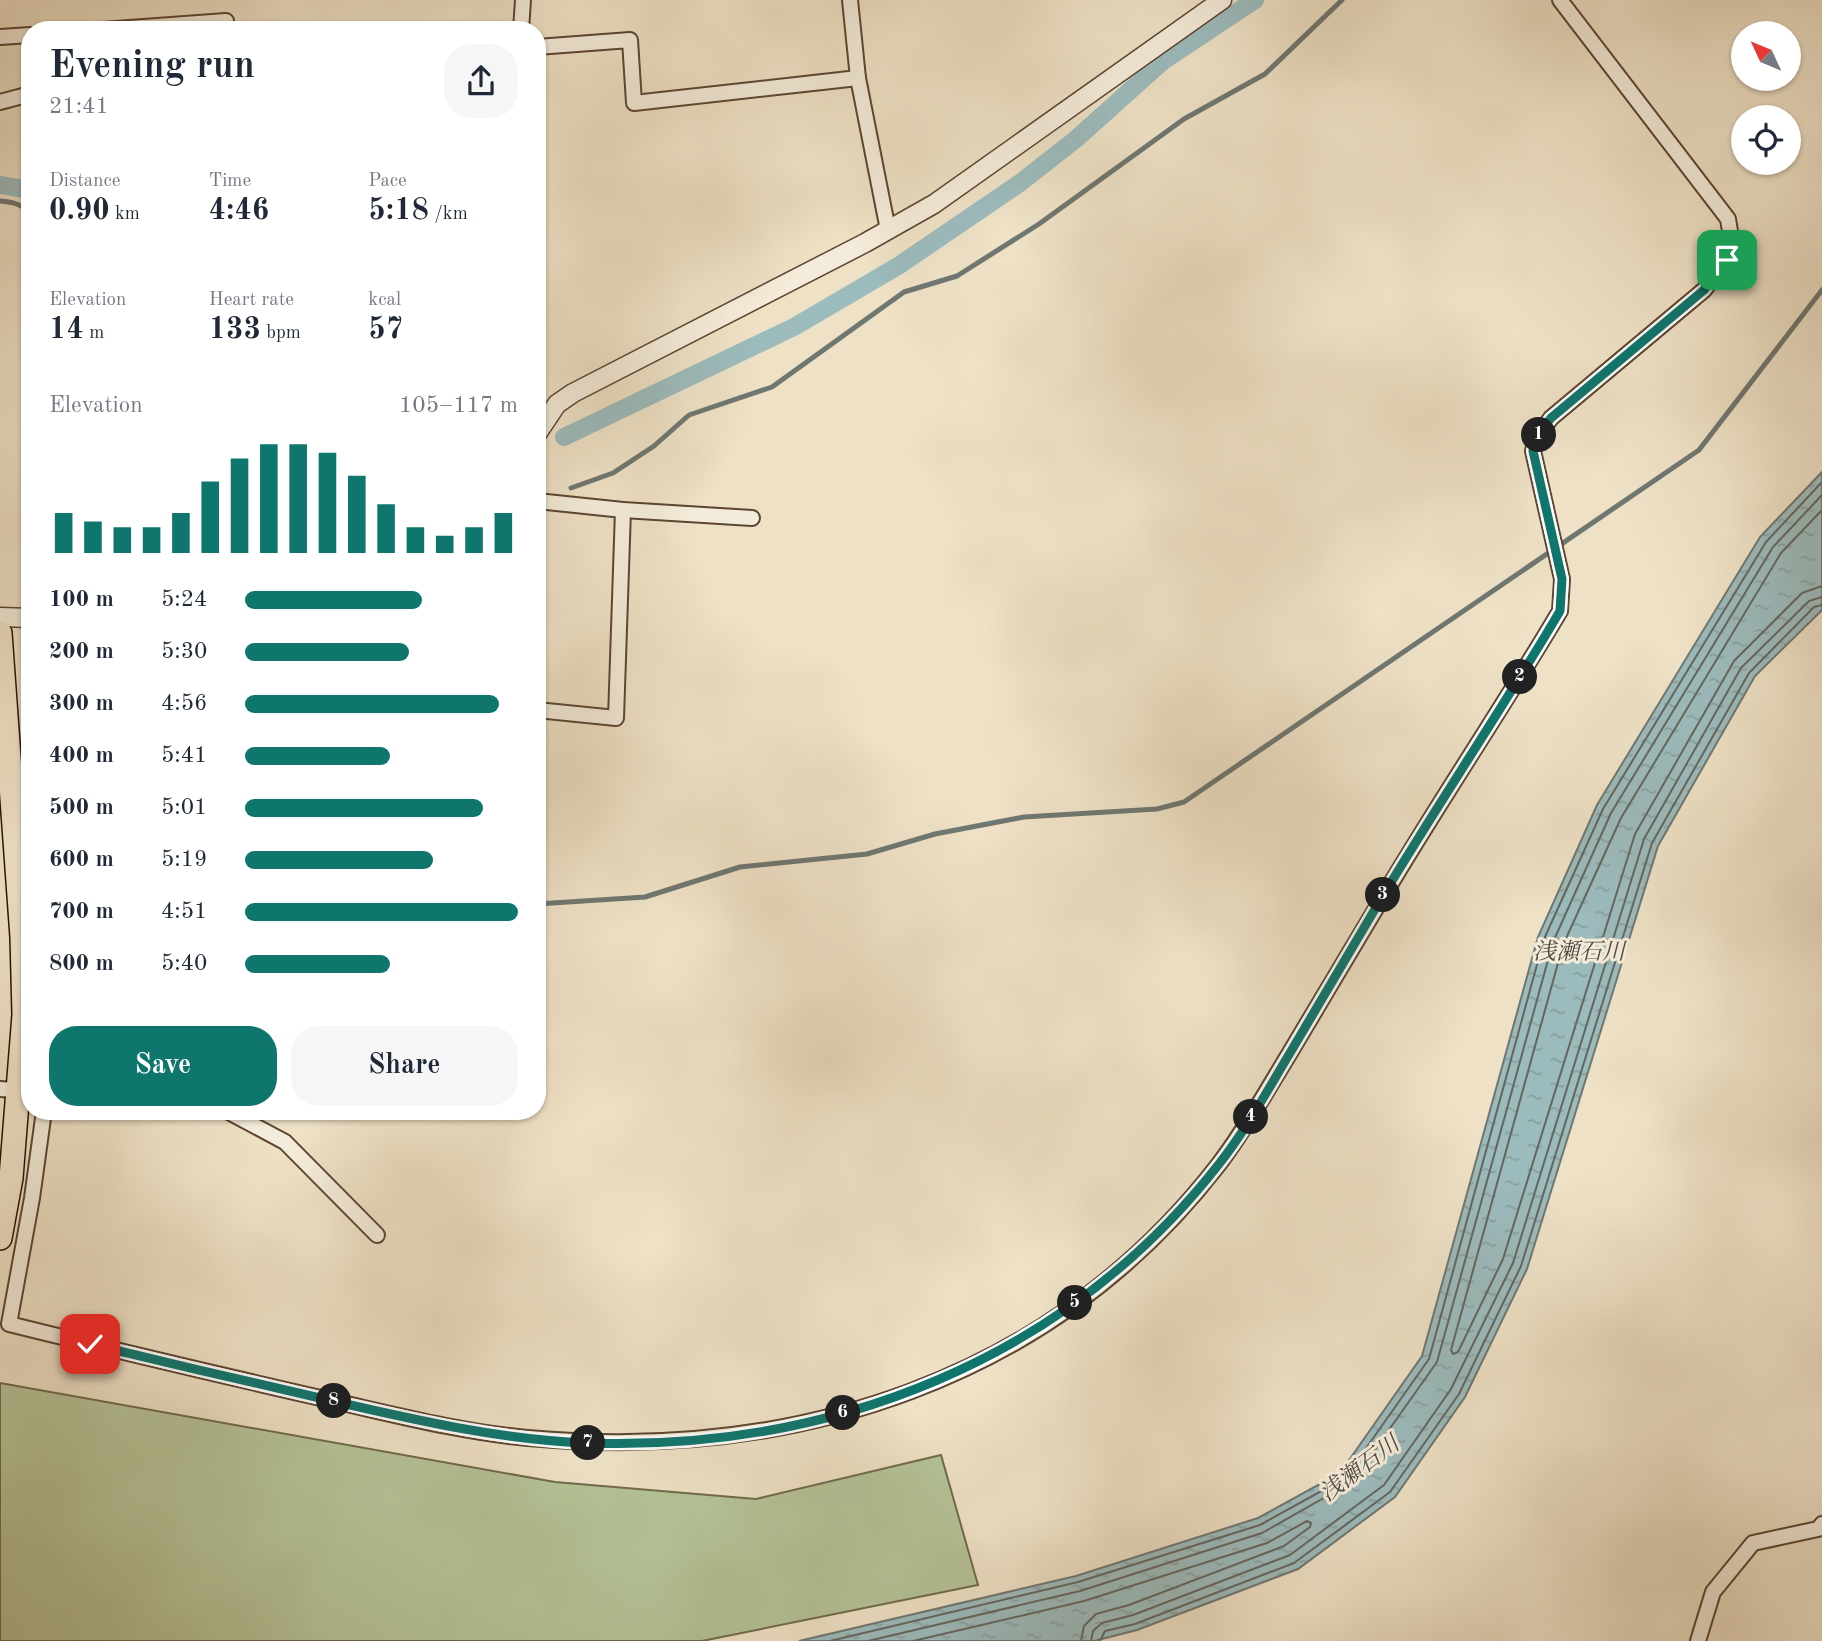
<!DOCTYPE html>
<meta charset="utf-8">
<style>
body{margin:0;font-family:"Old Standard TT","Noto Serif JP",serif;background:#f6f6f7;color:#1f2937;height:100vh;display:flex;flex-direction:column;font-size:26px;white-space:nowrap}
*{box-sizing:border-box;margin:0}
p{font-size:23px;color:#747a83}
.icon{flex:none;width:38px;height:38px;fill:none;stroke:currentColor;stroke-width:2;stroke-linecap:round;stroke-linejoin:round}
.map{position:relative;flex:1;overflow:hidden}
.panel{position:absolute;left:21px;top:21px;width:525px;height:1099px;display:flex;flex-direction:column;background:#fff;border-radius:28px;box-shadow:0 2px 5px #0004}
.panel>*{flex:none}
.needle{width:46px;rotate:314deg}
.tools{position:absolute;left:1731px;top:21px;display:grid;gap:14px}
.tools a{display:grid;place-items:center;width:70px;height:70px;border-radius:50%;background:#fff;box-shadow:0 2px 5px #0004;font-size:35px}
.pin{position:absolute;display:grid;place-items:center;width:60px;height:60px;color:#fff;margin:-30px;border-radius:14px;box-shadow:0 4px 10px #0006}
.km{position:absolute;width:35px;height:35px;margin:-18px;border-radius:50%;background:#222;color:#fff;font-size:19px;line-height:35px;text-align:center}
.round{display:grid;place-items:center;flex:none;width:74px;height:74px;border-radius:28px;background:#f6f6f7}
.summary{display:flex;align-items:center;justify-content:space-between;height:119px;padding:0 28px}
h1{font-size:38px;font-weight:600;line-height:52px}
.metrics{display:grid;grid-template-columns:repeat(3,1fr);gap:10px;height:119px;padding:7px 28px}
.metrics div{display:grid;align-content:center}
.metrics b{font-size:30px;font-weight:600}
.metrics small{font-size:19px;font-weight:400}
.metrics p{font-size:19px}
.chart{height:196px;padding:14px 28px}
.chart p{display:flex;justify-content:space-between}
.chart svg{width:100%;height:126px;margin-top:7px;stroke:#0f766e;stroke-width:6}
.cta{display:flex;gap:14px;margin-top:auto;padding:14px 28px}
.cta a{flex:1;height:80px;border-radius:28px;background:#0f766e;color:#fff;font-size:28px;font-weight:600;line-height:80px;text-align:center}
.cta a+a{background:#f6f6f7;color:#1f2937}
ul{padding:0 28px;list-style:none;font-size:23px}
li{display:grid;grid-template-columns:112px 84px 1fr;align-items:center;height:52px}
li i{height:18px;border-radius:9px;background:#0f766e}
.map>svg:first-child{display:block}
.park{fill:#b5c398;stroke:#706a4c;stroke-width:2}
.water{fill:url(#water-ripples);stroke:#6f7771;stroke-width:2}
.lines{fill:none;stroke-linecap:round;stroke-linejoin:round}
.shore{stroke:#64665e;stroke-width:2}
.stream{stroke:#6f7771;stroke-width:5}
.canal{stroke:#9cbbbd;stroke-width:18}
.minor-casing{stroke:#5c4532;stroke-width:18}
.tertiary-casing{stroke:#5c4532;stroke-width:21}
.trunk-casing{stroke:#2b1100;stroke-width:26}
.minor{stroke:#f4ecda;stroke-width:14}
.tertiary{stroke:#f4ecda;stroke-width:18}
.trunk{stroke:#eee1c6;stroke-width:23}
.route-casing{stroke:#fff;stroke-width:14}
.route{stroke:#0f766e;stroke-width:9}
.labels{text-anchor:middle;stroke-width:6;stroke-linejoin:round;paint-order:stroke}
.water-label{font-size:23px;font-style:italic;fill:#534c42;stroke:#f4ecda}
</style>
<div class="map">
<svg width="1822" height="1641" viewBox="0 0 1822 1641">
<defs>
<pattern id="water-ripples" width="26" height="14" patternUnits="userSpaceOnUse" patternTransform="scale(1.75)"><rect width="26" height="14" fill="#9cbbbd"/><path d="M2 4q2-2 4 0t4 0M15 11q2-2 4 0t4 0" fill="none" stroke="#87a0a1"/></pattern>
</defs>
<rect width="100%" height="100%" fill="#eee1c6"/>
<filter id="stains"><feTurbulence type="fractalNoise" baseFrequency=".00286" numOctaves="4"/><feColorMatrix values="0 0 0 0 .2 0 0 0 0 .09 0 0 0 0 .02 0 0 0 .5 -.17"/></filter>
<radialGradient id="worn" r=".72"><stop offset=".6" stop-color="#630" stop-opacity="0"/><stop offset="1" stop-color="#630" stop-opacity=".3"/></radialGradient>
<!-- park -->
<path class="park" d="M 0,1383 L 555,1482 L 756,1499 L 941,1455 L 978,1585 L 702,1641 L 0,1641 Z"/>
<!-- water -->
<path class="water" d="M 1822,472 L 1822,610 L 1755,676 L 1658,846 L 1527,1269 L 1465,1397 L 1395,1497 L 1298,1569 L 1137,1630 L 1094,1641 L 799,1641 L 1076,1576 L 1258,1518 L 1340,1473 L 1422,1356 L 1538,937 L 1597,805 L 1760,537 Z"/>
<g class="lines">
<!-- shore -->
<g class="shore">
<path d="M 1822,510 L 1781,553 L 1621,818 L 1563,945 L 1451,1350 L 1453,1354 L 1458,1352 L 1503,1259 L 1635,834 L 1734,661 L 1802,593 L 1822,586"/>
<path d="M 830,1641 L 1078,1582 L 1260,1525 L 1345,1478 L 1429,1359 L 1544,939 L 1603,809 L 1766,542 L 1822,482"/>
<path d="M 868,1641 L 1080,1591 L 1262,1533 L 1352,1482 L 1437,1362 L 1553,942 L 1611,813 L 1773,547 L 1822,495"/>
<path d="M 913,1641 L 1084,1601 L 1267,1543 L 1307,1521 L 1311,1523 L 1310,1527 L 1284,1546 L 1129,1605 L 1096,1614 L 1084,1626 L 1081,1641"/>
<path d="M 1091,1641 L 1093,1631 L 1102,1623 L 1133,1615 L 1290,1555 L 1384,1485 L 1451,1389 L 1513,1263 L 1644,839 L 1741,668 L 1809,601 L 1822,597"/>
<path d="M 1100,1641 L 1105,1631 L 1135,1624 L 1294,1563 L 1390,1492 L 1459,1394 L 1521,1266 L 1652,843 L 1749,673 L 1814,607 L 1822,605"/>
</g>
<!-- stream -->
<g class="stream">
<path d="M 0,201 C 12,202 24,204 30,215"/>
<path d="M 30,429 L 30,437"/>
<path d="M 571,488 L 613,473 L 654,446 L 689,415 L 772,387 L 904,292 L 957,276 L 1039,224 L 1184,119 L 1265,74 L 1342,0"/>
<path d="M 537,904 L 645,897 L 740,867 L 867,854 L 935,834 L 1024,817 L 1157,809 L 1184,802 L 1699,450 L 1822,290"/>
</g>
<!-- canal -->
<g class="canal">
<path d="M 0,185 L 30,190"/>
<path d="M 564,437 L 794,327 L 898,266 L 1020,183 L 1076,139 L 1163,61 L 1255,0"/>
</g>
<!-- minor casing -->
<g class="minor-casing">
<g id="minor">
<path d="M 850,0 L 858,78"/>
<path d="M 102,30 L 226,21 L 227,30"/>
<path d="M 521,30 L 523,0"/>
<path d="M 0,37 L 30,35"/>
<path d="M 537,47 L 630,40 L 634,103 L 858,78 L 888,230"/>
<path d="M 0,102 L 30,94"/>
<path d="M 537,501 L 623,510 L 752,518"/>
<path d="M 537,710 L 616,718 L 623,510"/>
<path d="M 0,1089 L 30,1091"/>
<path d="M 44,1111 L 32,1198 L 9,1324 C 114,1350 220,1375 325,1399 C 392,1414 460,1432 528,1438 C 794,1462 1052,1381 1219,1164 C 1245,1130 1266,1092 1288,1056 C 1320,1002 1352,949 1384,895 C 1441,799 1503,707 1560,611 L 1562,579 L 1533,451 L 1536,439 L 1551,418 L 1704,290 L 1727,260 L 1732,243 L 1728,219 L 1560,0"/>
<path d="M 227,1111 L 285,1142 L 377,1235"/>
<path d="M 1698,1641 L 1713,1592 L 1753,1543 L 1818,1529 L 1822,1524"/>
</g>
</g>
<!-- tertiary casing -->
<g class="tertiary-casing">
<g id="tertiary">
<path d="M 537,434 L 557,404 L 573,393 L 865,243 L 934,204 L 1222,0"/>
<path d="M 0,617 L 30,618"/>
</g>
</g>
<!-- trunk casing -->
<g class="trunk-casing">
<path id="trunk" d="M 0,633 L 22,937 L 24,1015 L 11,1178 L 0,1238"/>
</g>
<!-- minor -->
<use href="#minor" class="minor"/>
<!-- tertiary -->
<use href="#tertiary" class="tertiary"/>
<!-- trunk -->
<use href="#trunk" class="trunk"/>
</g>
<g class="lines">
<!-- route casing -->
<g class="route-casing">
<path id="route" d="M 90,1344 C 172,1364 255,1383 337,1402 C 420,1421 503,1440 588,1443 C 832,1451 1066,1360 1219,1164 C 1246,1130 1267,1091 1290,1053 C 1320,1002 1351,950 1381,899 C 1439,802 1503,708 1560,611 L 1562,579 L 1533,451 L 1535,439 L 1551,418 L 1704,290 L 1727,260"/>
</g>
<!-- route -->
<use href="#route" class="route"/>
</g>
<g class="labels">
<!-- water labels -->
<g class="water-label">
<text x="1579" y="959">浅瀬石川</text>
<text transform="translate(1359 1468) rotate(-37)" y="8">浅瀬石川</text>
</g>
</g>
<rect width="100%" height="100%" filter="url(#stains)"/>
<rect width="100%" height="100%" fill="url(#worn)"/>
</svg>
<div class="tools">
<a><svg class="needle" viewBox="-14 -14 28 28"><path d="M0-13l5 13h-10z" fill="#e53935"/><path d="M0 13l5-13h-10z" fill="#747a83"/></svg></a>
<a><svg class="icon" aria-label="locate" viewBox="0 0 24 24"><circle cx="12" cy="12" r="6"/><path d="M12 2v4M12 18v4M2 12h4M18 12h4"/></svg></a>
</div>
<div class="pin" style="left:1727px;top:260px;background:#1e9e55"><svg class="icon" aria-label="arrive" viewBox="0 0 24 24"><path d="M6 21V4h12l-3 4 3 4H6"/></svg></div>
<div class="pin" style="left:90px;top:1344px;background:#d93025"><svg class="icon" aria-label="check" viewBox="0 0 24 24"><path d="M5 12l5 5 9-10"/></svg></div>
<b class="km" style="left:1539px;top:435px">1</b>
<b class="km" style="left:1520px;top:677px">2</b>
<b class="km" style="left:1383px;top:895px">3</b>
<b class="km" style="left:1251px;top:1117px">4</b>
<b class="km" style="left:1075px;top:1303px">5</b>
<b class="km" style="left:843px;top:1413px">6</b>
<b class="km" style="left:588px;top:1443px">7</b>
<b class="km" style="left:334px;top:1401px">8</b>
<section class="panel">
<div class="summary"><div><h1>Evening run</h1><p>21:41</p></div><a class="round"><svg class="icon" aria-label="share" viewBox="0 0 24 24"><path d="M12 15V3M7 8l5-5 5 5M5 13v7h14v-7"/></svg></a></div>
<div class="metrics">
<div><p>Distance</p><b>0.90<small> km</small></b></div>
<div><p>Time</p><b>4:46</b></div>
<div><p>Pace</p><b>5:18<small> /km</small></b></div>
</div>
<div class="metrics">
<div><p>Elevation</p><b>14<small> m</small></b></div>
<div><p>Heart rate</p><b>133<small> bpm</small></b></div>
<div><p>kcal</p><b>57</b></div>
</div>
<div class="chart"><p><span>Elevation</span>105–117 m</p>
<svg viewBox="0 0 160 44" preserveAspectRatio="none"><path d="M5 44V30M15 44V33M25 44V35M35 44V35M45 44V30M55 44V19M65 44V11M75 44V6M85 44V6M95 44V9M105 44V17M115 44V27M125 44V35M135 44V38M145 44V35M155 44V30"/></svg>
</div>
<ul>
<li><b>100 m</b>5:24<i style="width:65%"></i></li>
<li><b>200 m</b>5:30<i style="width:60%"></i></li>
<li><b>300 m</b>4:56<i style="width:93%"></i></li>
<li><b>400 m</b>5:41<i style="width:53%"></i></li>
<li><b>500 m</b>5:01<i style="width:87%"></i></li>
<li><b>600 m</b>5:19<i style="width:69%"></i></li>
<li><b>700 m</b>4:51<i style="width:100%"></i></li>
<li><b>800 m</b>5:40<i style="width:53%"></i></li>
</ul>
<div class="cta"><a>Save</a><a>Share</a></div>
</section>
</div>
